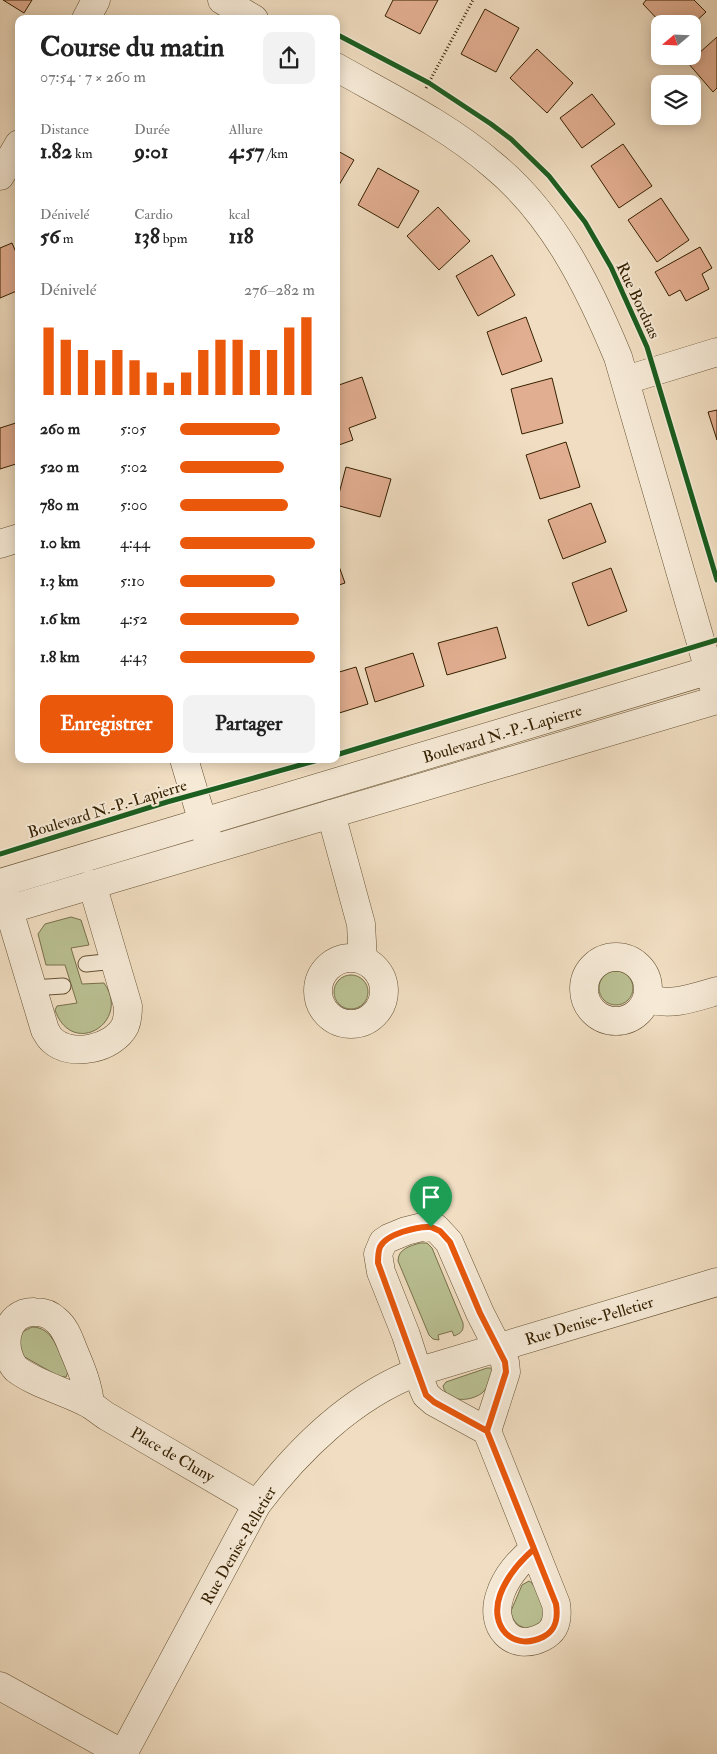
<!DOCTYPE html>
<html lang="fr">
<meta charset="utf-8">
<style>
body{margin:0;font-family:"IM FELL Double Pica",serif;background:#f2f2f2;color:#222;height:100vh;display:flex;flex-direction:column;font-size:19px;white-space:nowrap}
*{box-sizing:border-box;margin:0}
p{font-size:16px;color:#767676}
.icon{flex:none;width:28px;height:28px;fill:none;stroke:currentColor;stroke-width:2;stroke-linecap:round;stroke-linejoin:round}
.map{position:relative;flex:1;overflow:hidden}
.sheet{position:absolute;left:15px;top:15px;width:325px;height:748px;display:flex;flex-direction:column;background:#fff;border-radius:10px;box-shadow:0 2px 12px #0003}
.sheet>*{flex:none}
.needle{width:32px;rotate:251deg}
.buttons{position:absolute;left:651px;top:15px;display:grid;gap:10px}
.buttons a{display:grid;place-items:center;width:50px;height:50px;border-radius:10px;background:#fff;box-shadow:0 2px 12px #0003;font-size:25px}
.pin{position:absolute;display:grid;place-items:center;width:42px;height:42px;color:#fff;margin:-51px -21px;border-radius:50% 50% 50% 0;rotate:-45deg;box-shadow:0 0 5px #0007}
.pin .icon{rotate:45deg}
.round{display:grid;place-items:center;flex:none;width:52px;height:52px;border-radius:10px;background:#f2f2f2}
.overview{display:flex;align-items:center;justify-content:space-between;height:85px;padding:0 25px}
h1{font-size:28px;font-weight:700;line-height:38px}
.figures{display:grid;grid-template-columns:repeat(3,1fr);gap:8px;height:85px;padding:5px 25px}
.figures div{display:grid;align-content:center}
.figures b{font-size:21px;font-weight:700}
.figures small{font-size:14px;font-weight:400}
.figures p{font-size:14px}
.chart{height:140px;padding:10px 25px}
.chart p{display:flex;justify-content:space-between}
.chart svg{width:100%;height:90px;margin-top:5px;stroke:#ea580c;stroke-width:6}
.primary-button{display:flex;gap:10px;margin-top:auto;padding:10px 25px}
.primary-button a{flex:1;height:58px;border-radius:10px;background:#ea580c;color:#fff;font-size:20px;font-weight:700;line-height:58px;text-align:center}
.primary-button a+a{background:#f2f2f2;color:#222}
ul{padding:0 25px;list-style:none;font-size:16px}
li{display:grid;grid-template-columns:80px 60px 1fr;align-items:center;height:38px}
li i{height:12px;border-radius:6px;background:#ea580c}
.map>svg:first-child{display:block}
.green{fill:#bac193;stroke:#78704a}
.building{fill:#e2ae91;stroke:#352000}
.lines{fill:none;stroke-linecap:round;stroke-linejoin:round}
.service-casing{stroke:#645030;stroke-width:17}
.minor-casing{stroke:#645030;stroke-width:29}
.tertiary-casing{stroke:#645030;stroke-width:29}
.path{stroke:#352000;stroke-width:3;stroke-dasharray:1 2.5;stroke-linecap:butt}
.service{stroke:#f6ead7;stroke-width:15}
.minor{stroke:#f6ead7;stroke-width:28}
.tertiary{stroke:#f6ead7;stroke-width:28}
.cycleway-casing{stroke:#f6ead7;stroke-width:8}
.cycleway{stroke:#1b5e20;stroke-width:5}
.route-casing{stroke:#fff;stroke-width:10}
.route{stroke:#ea580c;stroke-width:6}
.labels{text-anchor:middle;stroke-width:4;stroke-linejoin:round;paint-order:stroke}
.street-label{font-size:16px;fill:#352000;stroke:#f6ead7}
</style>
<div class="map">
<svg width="717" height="1754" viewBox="0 0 717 1754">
<rect width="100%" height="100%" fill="#f1dec2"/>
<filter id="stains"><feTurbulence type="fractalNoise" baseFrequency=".004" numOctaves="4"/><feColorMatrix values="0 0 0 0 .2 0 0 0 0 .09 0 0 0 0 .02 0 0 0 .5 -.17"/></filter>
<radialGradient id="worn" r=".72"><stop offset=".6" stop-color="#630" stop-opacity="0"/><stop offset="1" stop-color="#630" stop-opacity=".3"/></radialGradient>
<!-- green -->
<g class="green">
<path d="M 71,917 L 81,920 L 89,945 L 71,948 L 82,984 L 104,983 C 132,1022 72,1059 55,1010 L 57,1006 L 77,1003 L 65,965 L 46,965 L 38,934 L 45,924 Z"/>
<circle cx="616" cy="988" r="17"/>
<circle cx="351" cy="992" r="17"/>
<path d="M 420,1243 L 427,1243 L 432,1248 L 463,1323 C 464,1331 461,1333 454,1336 L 452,1331 L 438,1335 L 439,1340 L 433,1339 L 429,1335 L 398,1261 C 398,1249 410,1246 420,1243 Z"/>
<path d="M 32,1327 C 53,1327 58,1351 66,1367 L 68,1372 L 66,1377 L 60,1377 L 23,1356 L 18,1340 L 22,1332 Z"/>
<path d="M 487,1368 L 491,1368 L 492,1372 C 490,1379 488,1388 482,1393 C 470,1402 447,1403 443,1386 L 446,1382 Z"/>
<path d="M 529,1581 L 532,1583 C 537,1592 545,1603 545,1613 C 544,1633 513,1634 511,1611 L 522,1585 Z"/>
</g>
<!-- building -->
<g class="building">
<path d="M 3,0 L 32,0 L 24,13 Z"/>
<path d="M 393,0 L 438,0 L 420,34 L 385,16 Z"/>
<path d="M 646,0 L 694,0 L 706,12 L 692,25 L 662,24 L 643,4 Z"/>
<path d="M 485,9 L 519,28 L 496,72 L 461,54 Z"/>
<path d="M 717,37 L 717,88 L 713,92 L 688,63 Z"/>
<path d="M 537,49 L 573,83 L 547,113 L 510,78 Z"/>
<path d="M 592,94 L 615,124 L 582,148 L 560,118 Z"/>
<path d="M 623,144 L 652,186 L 619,208 L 591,166 Z"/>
<path d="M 336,150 L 354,160 L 336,190 Z"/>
<path d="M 378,168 L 419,191 L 398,228 L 358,205 Z"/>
<path d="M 661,198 L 689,240 L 657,262 L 628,220 Z"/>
<path d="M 438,207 L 470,241 L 439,270 L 407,236 Z"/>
<path d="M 12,243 L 19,259 L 19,290 L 0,298 L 0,248 Z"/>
<path d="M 700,247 L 712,268 L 702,274 L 709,289 L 686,301 L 680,290 L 669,296 L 655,272 Z"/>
<path d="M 492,255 L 515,295 L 478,316 L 456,276 Z"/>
<path d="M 526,317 L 542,361 L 502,375 L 487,332 Z"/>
<path d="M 362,377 L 376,418 L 349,428 L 353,440 L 336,446 L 336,386 Z"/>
<path d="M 552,378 L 563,423 L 522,434 L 511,389 Z"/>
<path d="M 717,410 L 717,440 L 708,412 Z"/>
<path d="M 19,422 L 19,463 L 0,469 L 0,428 Z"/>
<path d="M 566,442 L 580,487 L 540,499 L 526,455 Z"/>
<path d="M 346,467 L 391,479 L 380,517 L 336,505 Z"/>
<path d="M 591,503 L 606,542 L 563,559 L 548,520 Z"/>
<path d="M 336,558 L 345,583 L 336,586 Z"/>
<path d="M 611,568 L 627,611 L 588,626 L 572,583 Z"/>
<path d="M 497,627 L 506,658 L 447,675 L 438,643 Z"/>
<path d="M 413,653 L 424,686 L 375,702 L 365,668 Z"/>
<path d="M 356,667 L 368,704 L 336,714 L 336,673 Z"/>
</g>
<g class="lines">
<!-- service casing -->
<g class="service-casing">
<g id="service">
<path d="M 86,964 L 115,961"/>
<path d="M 32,988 L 63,986"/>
</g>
</g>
<!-- minor casing -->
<g class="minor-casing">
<g id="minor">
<path d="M 222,0 L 254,19"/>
<path d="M 86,19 L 96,0"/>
<path d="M 336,67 C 389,97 447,125 493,165 C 553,214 589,287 618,357 L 717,698"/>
<path d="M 0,176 L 19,144"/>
<path d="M 626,380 L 717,352"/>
<path d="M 0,544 L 19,538"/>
<path d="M 184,759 L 210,846"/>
<path d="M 331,814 L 361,924 L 363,960"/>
<path d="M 2,887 L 45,1030 C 47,1033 49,1038 52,1040 C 71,1058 113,1049 125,1026 C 128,1019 128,1013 128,1006 L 92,884"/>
<circle cx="616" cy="989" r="32"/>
<circle cx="351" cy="991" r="33"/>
<path d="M 647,999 C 672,1006 693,998 717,991"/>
<path d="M 90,1404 C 88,1384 81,1368 73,1349 C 69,1339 65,1327 56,1320 C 50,1314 43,1312 35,1312 C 3,1311 0,1351 16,1369 C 37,1385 66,1391 89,1404 C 95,1407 101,1413 108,1417 L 257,1504"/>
<path d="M 487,1431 L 506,1372 L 505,1362 L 480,1313 L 449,1242 L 436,1228 L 426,1226 L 406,1231 L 389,1238 L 383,1242 L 378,1254 L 381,1272 L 406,1335 L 423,1388 L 426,1395 L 434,1402 L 487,1431 L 556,1604 C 558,1617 557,1630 543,1637 C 512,1653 489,1626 500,1595 C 506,1576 519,1562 534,1549"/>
<path d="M 0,1686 L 123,1754"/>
<path d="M 123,1754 L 257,1504 C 298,1450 353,1396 417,1372 L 717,1282"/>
</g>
</g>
<!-- tertiary casing -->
<g class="tertiary-casing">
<g id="tertiary">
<path d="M 0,883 L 717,668"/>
<path d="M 0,912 L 717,700"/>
</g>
</g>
<!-- path -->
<path class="path" d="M 426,88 L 473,0"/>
<!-- service -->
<use href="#service" class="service"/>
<!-- minor -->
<use href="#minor" class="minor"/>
<!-- tertiary -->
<use href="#tertiary" class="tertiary"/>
<!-- cycleway casing -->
<g class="cycleway-casing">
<g id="cycleway">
<path d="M 336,34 L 429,83 L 491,124 L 511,139 L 549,176 L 585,222 L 611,267 L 647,347 L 717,580"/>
<path d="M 336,755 L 717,640"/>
<path d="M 0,854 L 167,802 L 322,759"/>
<path d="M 487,1431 L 506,1372 L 505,1362 L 480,1313 L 449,1242 L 436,1228 L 426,1226 L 406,1231 L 389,1238 L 383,1242 L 378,1254 L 381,1272 L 406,1335 L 423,1388 L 426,1395 L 434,1402 L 487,1431 L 556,1604 C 558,1617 557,1630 543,1637 C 512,1653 489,1626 500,1595 C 506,1576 519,1562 534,1549"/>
</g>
</g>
<!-- cycleway -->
<use href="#cycleway" class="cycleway"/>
</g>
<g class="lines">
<!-- route casing -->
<g class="route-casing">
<path id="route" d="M 431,1227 C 418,1226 386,1234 380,1247 C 378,1252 378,1257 378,1263 L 426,1395 L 434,1402 L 487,1431 L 556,1604 C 558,1617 557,1630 543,1637 C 512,1652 489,1626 500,1595 C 507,1576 519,1562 534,1549 L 487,1431 L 506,1372 L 505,1362 L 480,1313 L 450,1242 L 440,1231 L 431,1227"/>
</g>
<!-- route -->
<use href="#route" class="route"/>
</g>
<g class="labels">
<!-- street labels -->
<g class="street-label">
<text transform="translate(639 300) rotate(65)" y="6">Rue Borduas</text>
<text transform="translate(502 733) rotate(-17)" y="6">Boulevard N.-P.-Lapierre</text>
<text transform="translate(107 808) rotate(-17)" y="6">Boulevard N.-P.-Lapierre</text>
<text transform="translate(589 1320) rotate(-17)" y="6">Rue Denise-Pelletier</text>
<text transform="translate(173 1454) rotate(30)" y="6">Place de Cluny</text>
<text transform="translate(238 1545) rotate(-60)" y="6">Rue Denise-Pelletier</text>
</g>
</g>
<rect width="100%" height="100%" filter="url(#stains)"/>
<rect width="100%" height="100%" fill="url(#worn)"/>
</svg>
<div class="buttons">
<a><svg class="needle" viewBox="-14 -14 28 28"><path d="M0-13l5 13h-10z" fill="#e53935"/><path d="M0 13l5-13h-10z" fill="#767676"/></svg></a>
<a><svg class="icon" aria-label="layers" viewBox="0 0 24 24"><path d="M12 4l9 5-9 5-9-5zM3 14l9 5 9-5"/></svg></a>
</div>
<div class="pin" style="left:431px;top:1227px;background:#1e9e55"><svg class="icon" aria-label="arrive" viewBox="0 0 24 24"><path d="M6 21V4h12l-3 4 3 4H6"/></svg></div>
<section class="sheet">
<div class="overview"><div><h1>Course du matin</h1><p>07:54 · 7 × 260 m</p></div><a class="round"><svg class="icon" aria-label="share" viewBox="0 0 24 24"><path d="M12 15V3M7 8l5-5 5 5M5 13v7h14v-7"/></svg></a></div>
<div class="figures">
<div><p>Distance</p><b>1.82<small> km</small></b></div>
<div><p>Durée</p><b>9:01</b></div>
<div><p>Allure</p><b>4:57<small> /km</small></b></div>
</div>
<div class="figures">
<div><p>Dénivelé</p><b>56<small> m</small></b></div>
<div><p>Cardio</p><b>138<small> bpm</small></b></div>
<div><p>kcal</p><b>118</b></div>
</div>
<div class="chart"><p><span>Dénivelé</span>276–282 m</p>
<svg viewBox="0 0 160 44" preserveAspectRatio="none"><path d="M5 44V11M15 44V17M25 44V22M35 44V27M45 44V22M55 44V27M65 44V33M75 44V38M85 44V33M95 44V22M105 44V17M115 44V17M125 44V22M135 44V22M145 44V11M155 44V6"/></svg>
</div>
<ul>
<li><b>260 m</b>5:05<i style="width:74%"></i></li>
<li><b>520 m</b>5:02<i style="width:77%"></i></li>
<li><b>780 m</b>5:00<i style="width:80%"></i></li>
<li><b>1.0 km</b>4:44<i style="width:100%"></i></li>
<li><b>1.3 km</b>5:10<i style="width:70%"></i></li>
<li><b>1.6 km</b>4:52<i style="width:88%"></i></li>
<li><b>1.8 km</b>4:43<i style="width:100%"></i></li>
</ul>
<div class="primary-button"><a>Enregistrer</a><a>Partager</a></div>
</section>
</div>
